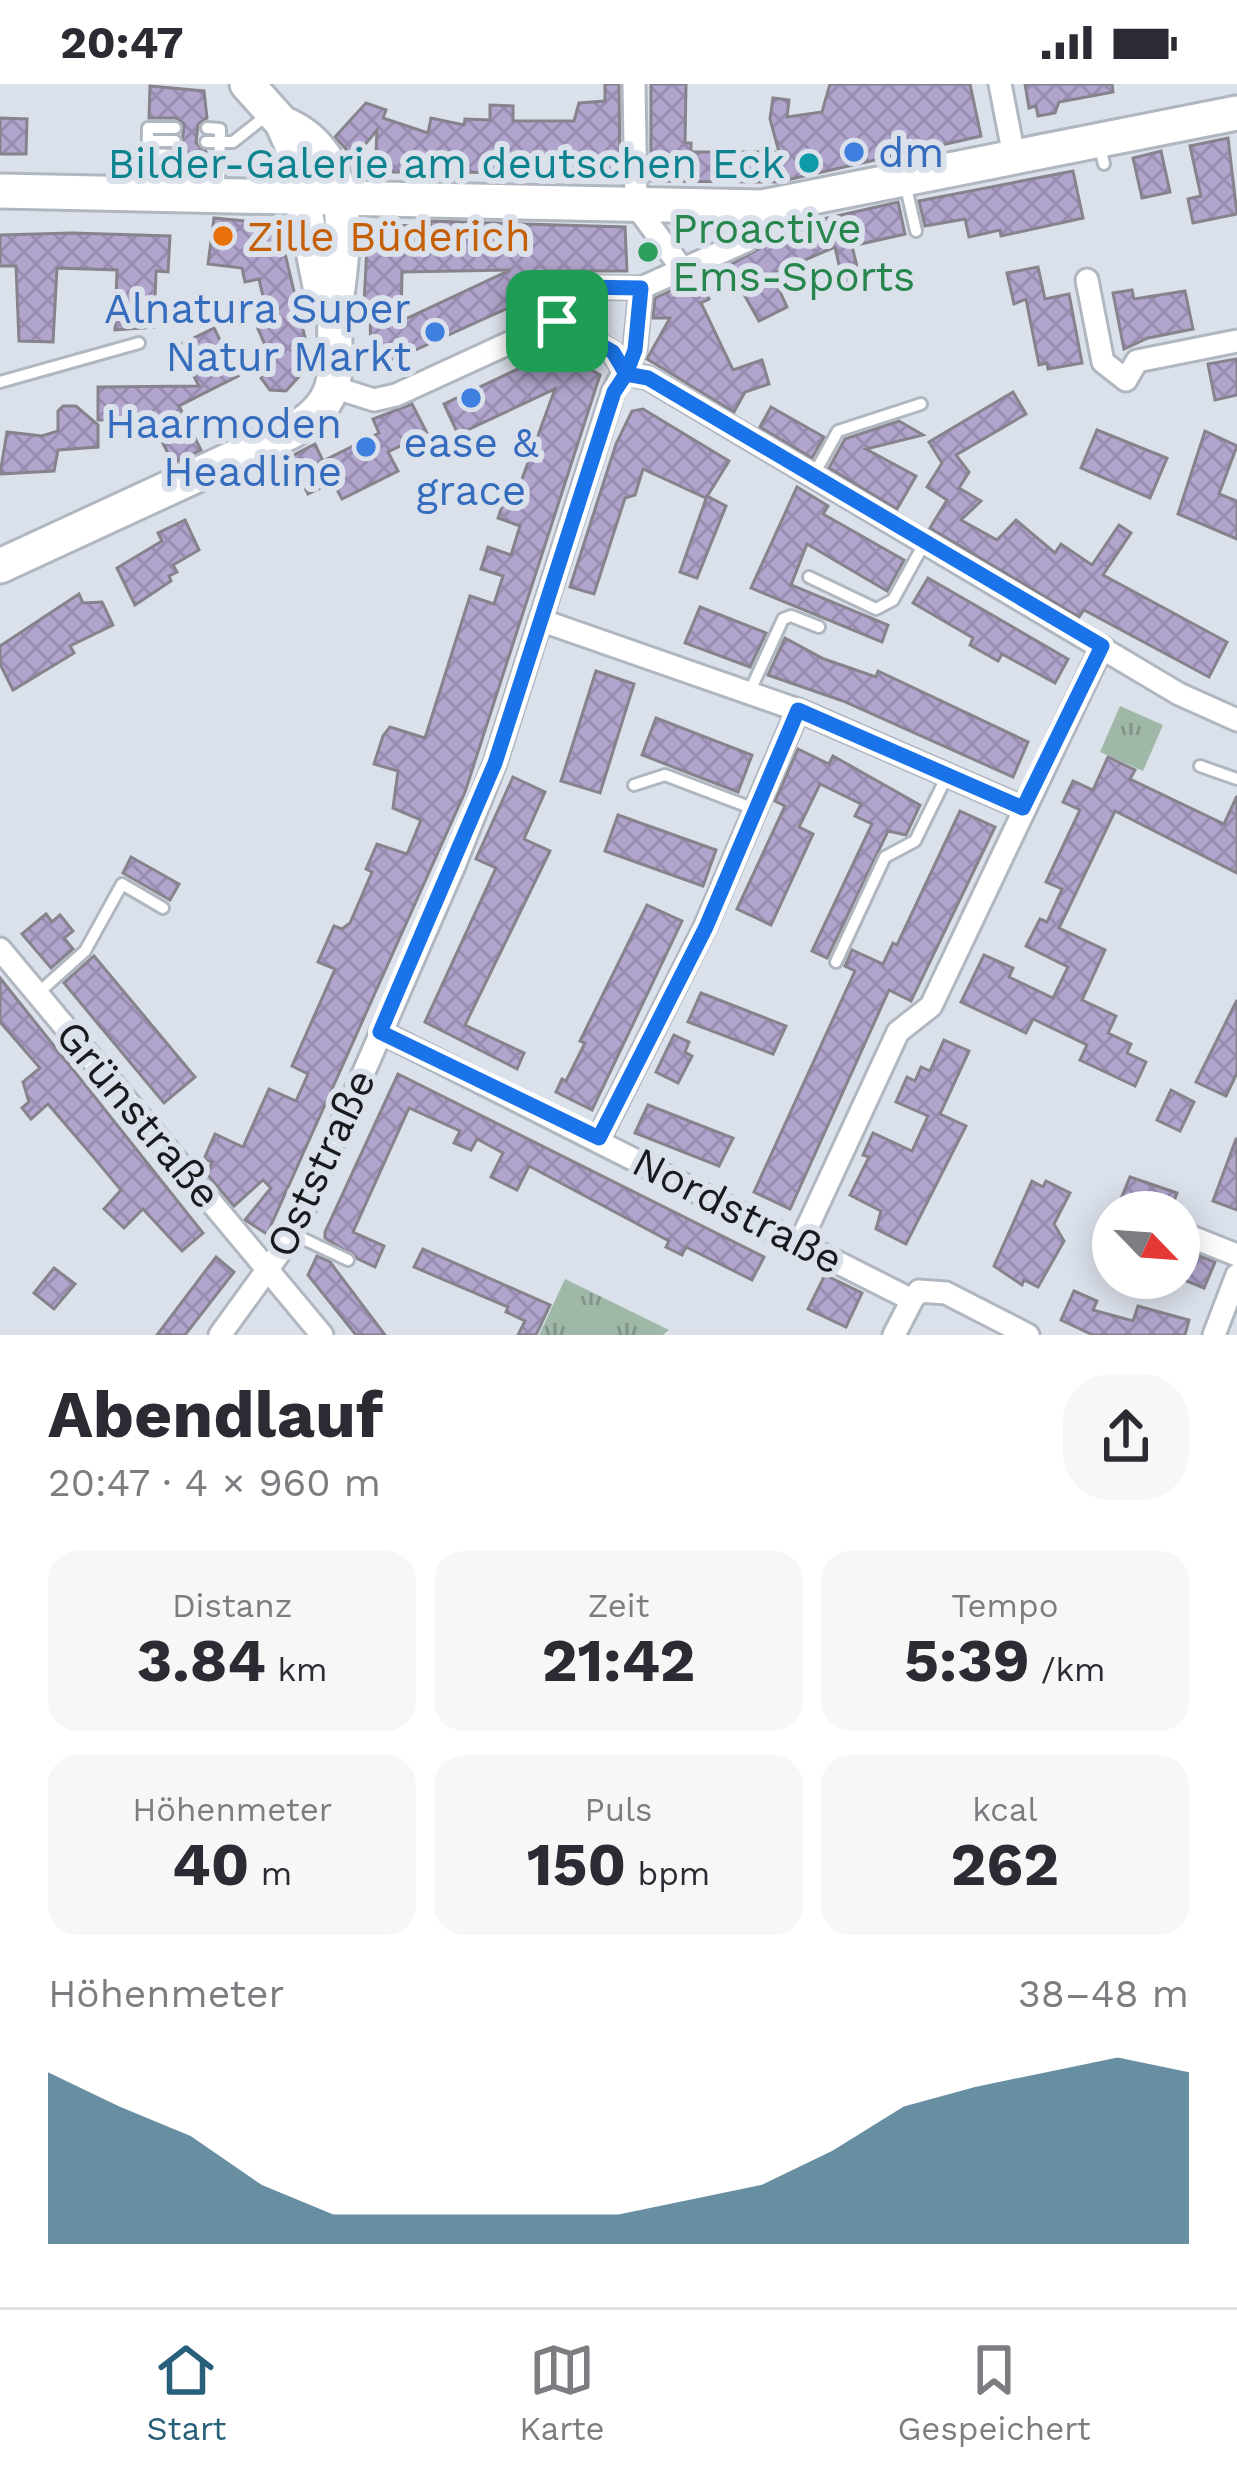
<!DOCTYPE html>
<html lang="de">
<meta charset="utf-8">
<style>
body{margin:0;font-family:"Work Sans",sans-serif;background:#f7f7f7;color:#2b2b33;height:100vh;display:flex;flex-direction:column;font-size:45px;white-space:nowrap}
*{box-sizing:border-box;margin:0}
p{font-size:39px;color:#7c7c81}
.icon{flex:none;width:66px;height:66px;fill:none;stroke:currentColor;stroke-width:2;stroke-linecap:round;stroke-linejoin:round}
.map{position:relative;height:1251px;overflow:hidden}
.panel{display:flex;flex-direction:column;background:#fff;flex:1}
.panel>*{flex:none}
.needle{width:78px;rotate:115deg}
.controls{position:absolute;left:1092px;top:1107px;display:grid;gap:24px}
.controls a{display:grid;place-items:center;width:108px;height:108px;border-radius:50%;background:#fff;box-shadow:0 6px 30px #0003;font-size:60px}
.pin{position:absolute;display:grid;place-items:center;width:102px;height:102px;color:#fff;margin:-51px;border-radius:24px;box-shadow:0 6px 18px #0006}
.round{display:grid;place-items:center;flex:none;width:126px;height:126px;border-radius:48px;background:#f7f7f7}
.head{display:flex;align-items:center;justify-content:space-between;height:204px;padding:0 48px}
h1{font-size:66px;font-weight:700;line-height:90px}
.stats{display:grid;grid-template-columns:repeat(3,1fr);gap:18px;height:204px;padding:12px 48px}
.stats div{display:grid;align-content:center;border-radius:30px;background:#f7f7f7;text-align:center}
.stats b{font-size:60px;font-weight:700}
.stats small{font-size:33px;font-weight:400}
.stats p{font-size:33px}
.chart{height:336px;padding:24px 48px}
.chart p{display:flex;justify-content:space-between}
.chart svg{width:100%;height:216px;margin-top:12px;fill:#285f7a;opacity:.7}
.status{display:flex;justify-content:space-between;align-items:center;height:84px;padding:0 60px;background:#fff;direction:ltr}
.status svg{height:33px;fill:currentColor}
.tabs{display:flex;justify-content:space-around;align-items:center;height:168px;border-top:3px solid #e1e1e2;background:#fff;font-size:33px;color:#7c7c81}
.tabs a{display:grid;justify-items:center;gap:6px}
.tabs .on{color:#285f7a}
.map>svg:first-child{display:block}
.park{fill:url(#park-tufts)}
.building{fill:url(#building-cross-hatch);stroke:#86838c;stroke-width:3;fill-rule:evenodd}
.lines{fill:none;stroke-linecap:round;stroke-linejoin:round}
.lane-casing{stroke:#b0b7c0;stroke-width:16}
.street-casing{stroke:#b0b7c0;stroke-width:27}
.secondary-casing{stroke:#b0b7c0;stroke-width:39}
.lane{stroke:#fff;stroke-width:10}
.street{stroke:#fff;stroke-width:21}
.secondary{stroke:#fff;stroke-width:33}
.route-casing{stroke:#fff;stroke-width:24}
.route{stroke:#1a73e8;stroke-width:15}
.shop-dot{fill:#3f7fe0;stroke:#dbe1eb;stroke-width:4.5}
.culture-dot{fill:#0f9aa8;stroke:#dbe1eb;stroke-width:4.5}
.food-dot{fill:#e8710a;stroke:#dbe1eb;stroke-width:4.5}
.leisure-dot{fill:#2e9e5b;stroke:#dbe1eb;stroke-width:4.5}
.labels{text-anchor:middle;stroke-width:12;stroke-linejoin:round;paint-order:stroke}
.shop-label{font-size:42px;fill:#366cbe;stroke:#dbe1eb;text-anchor:end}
.culture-label{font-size:42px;fill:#0d838f;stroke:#dbe1eb;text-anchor:end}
.leisure-label{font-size:42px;fill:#27864d;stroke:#dbe1eb;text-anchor:start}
.food-label{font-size:42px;fill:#c56008;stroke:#dbe1eb;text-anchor:start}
.street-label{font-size:42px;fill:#181a1e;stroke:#dbe1eb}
</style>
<div class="status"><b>20:47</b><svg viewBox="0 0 49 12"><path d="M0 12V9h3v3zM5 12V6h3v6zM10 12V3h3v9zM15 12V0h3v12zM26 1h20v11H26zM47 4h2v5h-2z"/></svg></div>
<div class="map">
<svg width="1237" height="1251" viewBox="0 0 1237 1251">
<defs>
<pattern id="park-tufts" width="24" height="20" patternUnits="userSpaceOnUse" patternTransform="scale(3)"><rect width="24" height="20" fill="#9fb8a8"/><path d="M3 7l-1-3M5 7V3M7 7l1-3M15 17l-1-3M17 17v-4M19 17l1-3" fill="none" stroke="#819588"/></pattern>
<pattern id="building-cross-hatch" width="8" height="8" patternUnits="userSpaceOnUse" patternTransform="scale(3)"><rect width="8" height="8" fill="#b2a5cd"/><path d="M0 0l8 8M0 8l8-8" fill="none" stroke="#988db0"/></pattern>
</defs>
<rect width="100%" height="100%" fill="#dbe1eb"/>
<!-- park -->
<g class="park">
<path d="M 1120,622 L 1163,641 L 1143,687 L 1100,668 Z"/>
<path d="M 565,1195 L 669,1246 L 663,1251 L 539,1251 Z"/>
</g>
<!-- building -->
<g class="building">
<path d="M 605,0 L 619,0 L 620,89 L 375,88 L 377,46 L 354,74 L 335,53 L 366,19 L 386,26 L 383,34 L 428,49 L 431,34 L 464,41 L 465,35 L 490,36 L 490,21 L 513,22 L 513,37 L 574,37 L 579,19 L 605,17 Z"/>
<path d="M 651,0 L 686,0 L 685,59 L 691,59 L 691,68 L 779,68 L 770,35 L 773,14 L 789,16 L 787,33 L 822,28 L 830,0 L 970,0 L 981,52 L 778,98 L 651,97 Z"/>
<path d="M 1025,0 L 1112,0 L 1113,8 L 1059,18 L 1055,29 L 1038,32 L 1036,22 L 1029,24 Z"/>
<path d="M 150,2 L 204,7 L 207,34 L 198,40 L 196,59 L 206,68 L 206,80 L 180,79 L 184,40 L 176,34 L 149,34 Z"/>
<path d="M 0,34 L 27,35 L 26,70 L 0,70 Z"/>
<path d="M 1228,54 L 1237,130 L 1193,139 L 1188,115 L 1201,112 L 1190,62 Z"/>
<path d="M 1161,67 L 1170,108 L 1142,114 L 1133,74 Z"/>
<path d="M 1073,87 L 1083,134 L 1001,152 L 1000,146 L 969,153 L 965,135 L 925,142 L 919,117 Z"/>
<path d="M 898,118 L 905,150 L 852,162 L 861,199 L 844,203 L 835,163 L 772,190 L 787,223 L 759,237 L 728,182 L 806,139 Z"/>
<path d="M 214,134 L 278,140 L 311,279 L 286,307 L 270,306 L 261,294 L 271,275 L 253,233 L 267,230 L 259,195 L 245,198 L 242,184 L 208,180 Z"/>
<path d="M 431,137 L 625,143 L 627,187 L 548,187 L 548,219 L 517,220 L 371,286 L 370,221 L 364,221 L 368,141 L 431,142 ZM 510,186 L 401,237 L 402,188 Z"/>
<path d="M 72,149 L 170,152 L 168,188 L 156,187 L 154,243 L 115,246 L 117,186 L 57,184 L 53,258 L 19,257 L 16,182 L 0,182 L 0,151 Z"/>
<path d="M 1038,183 L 1045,215 L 1069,210 L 1082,279 L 1048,285 L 1047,279 L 1039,281 L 1026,215 L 1014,220 L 1007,189 Z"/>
<path d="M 700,194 L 709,215 L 701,219 L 733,286 L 762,276 L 769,300 L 745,308 L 734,328 L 647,275 L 670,234 L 653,234 L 655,214 Z"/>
<path d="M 1132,206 L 1134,215 L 1185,207 L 1193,245 L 1148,254 L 1124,265 L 1113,209 Z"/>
<path d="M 214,244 L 238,292 L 179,322 L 201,366 L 173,379 L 151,336 L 98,336 L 98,303 L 199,302 L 178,262 Z"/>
<path d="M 558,266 L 600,291 L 465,708 L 267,1150 L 245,1136 L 271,1104 L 263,1096 L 234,1122 L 207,1090 L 212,1078 L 204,1075 L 215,1050 L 243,1063 L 269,1005 L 296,1017 L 308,990 L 292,982 L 335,885 L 318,878 L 334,842 L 342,845 L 350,839 L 372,788 L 366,785 L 377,760 L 407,770 L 421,736 L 393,724 L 398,687 L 374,680 L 383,652 L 390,643 L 425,654 L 470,512 L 494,520 L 503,492 L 481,485 L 488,463 L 511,471 L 520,442 L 498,434 L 506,411 L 515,414 L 555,305 L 463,348 L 457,348 L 444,320 Z"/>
<path d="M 1237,275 L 1237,311 L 1215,316 L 1208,280 Z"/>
<path d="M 1013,308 L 1026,330 L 956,371 L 969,388 L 959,404 L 981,417 L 961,436 L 997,456 L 1016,436 L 1055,469 L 1061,460 L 1092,481 L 1119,441 L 1131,449 L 1103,491 L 1227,558 L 1209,593 L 1084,526 L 1079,533 L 930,444 L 947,416 L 927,403 L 942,379 L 929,358 Z"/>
<path d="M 412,320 L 427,349 L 388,368 L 398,387 L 342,415 L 333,398 L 308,410 L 290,373 L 315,360 L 323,377 L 379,349 L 373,335 Z"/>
<path d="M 63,322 L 76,322 L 98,341 L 98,363 L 58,366 L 54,387 L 0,390 L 7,348 L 42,352 L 58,347 L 58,327 Z"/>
<path d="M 771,323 L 824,353 L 812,374 L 760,343 Z"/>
<path d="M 643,325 L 729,377 L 706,414 L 643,385 L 635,411 L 625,414 L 594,510 L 570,503 L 616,360 L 632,327 Z"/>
<path d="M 899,337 L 923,351 L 866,365 L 916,392 L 897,425 L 829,384 L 845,355 Z"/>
<path d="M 1097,346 L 1167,374 L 1150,414 L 1081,384 Z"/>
<path d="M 1205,347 L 1237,362 L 1219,410 L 1237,417 L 1237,455 L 1178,430 Z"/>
<path d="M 797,403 L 828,422 L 823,430 L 904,476 L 887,507 L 807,460 L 791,501 L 888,541 L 882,558 L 751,504 Z"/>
<path d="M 707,412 L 726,422 L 697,494 L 680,488 Z"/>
<path d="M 185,436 L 199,466 L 173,481 L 177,488 L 169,492 L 171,497 L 135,521 L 117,484 L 162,457 L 158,449 Z"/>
<path d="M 928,494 L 1068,575 L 1055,599 L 1002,570 L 998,577 L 970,561 L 973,554 L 913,519 Z"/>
<path d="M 79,510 L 83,519 L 102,518 L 113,541 L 70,562 L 74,569 L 13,606 L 0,580 L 0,562 Z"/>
<path d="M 700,523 L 766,549 L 750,583 L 685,559 Z"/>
<path d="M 785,554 L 824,575 L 876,593 L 878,587 L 1028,658 L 1013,693 L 843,617 L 768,591 Z"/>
<path d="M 596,587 L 634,600 L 600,709 L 561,697 Z"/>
<path d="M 656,634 L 752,671 L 738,708 L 642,671 Z"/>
<path d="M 798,665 L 829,680 L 833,672 L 920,721 L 906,751 L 888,747 L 827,874 L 812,867 L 872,740 L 855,732 L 861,720 L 820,700 L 799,743 L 813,750 L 771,841 L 737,825 L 785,722 L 775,717 Z"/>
<path d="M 1108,673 L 1135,686 L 1130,695 L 1224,740 L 1237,712 L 1237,789 L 1115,727 L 1059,844 L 1105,866 L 1082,916 L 1116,932 L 1108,949 L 1131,960 L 1127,969 L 1146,978 L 1135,1002 L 1080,976 L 1087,961 L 1033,935 L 1026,949 L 961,918 L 984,871 L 1013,884 L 1009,893 L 1053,914 L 1068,883 L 1026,862 L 1040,835 L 1047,838 L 1062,805 L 1046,798 L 1080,726 L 1063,718 L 1073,697 L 1093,706 Z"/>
<path d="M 513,693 L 545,708 L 524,755 L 550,767 L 465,941 L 524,969 L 517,985 L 425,938 L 496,784 L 476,775 Z"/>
<path d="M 960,727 L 995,743 L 911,917 L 889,906 L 790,1125 L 754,1108 L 855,887 L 845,882 L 852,866 L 883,880 L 893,859 L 897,861 Z"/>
<path d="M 618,731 L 716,766 L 703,802 L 605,767 Z"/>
<path d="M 131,773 L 179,800 L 170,816 L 123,789 Z"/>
<path d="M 647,821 L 682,837 L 592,1026 L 556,1008 L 562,995 L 566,997 L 585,959 L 580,957 Z"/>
<path d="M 46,830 L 52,838 L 60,831 L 73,847 L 64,854 L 73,865 L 51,884 L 22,850 Z"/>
<path d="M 94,872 L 195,993 L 164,1019 L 64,899 Z"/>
<path d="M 0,894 L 203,1149 L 182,1167 L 143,1125 L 124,1144 L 104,1125 L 121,1106 L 96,1076 L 48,1020 L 31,1035 L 22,1024 L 29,1018 L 23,998 L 40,984 L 0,938 Z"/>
<path d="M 701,909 L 786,942 L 773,970 L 688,938 Z"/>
<path d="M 1237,916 L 1237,989 L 1226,1012 L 1196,998 Z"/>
<path d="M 674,951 L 689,958 L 685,968 L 692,972 L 678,999 L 656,988 Z"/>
<path d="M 944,956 L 969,967 L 940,1030 L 966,1042 L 906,1160 L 876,1145 L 881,1127 L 850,1111 L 869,1073 L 863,1071 L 873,1049 L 912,1067 L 928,1032 L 896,1018 L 907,993 L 915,997 L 921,983 L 930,987 Z"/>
<path d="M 398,990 L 764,1173 L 752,1196 L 686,1163 L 682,1171 L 666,1163 L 669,1157 L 529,1082 L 517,1106 L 491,1093 L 503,1069 L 477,1055 L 471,1066 L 454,1059 L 460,1047 L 409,1024 L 353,1148 L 384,1162 L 375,1183 L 358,1175 L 325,1154 L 325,1148 Z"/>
<path d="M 1171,1006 L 1194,1018 L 1180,1047 L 1157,1036 Z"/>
<path d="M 648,1021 L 733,1054 L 719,1082 L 635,1049 Z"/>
<path d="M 1236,1055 L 1237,1055 L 1237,1126 L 1213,1117 Z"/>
<path d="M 1130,1093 L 1177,1109 L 1170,1128 L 1121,1115 Z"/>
<path d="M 1032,1097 L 1043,1103 L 1046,1097 L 1070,1109 L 1054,1140 L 1064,1157 L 1038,1203 L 1024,1196 L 1022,1201 L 994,1182 Z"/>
<path d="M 423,1165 L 550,1221 L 536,1251 L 518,1251 L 525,1237 L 506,1228 L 508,1223 L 414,1183 Z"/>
<path d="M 1189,1168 L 1215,1178 L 1204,1204 L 1179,1194 Z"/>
<path d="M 317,1172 L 330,1178 L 385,1251 L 356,1251 L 308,1191 Z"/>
<path d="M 216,1173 L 234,1188 L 185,1251 L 157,1251 Z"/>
<path d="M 54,1184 L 75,1200 L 54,1225 L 34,1209 Z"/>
<path d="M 825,1191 L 862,1209 L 846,1243 L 808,1225 Z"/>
<path d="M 1074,1207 L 1097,1217 L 1093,1226 L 1133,1237 L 1138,1222 L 1189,1236 L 1185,1251 L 1093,1251 L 1061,1236 Z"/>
</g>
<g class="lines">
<!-- lane casing -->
<g class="lane-casing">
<g id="lane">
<path d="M 207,44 L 220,45 L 219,107"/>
<path d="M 148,57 L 175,57"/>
<path d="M 206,58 L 233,58 L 266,32"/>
<path d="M 1099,59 L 1104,80"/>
<path d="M 148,70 L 175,71"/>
<path d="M 905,99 L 916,147"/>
<path d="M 147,103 L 148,44 L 175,44"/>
<path d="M 0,298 L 139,259"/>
<path d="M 241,343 L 248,364"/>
<path d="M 813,392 L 838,347 L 921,320"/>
<path d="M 809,493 L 876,525 L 893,516 L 925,458"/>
<path d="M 749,609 L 783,535 L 791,532 L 819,543"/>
<path d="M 1200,682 L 1237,695"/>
<path d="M 634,701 L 665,691 L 757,726"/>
<path d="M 836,878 L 885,773 L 915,757 L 948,690"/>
<path d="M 37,910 L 85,867 L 122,800 L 163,824"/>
<path d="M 293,1150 L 348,1176"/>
</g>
</g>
<!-- street casing -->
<g class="street-casing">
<g id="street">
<path d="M 634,0 L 636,122 L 683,186"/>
<path d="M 1000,0 L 1014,72"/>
<path d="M 1087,196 L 1103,278 L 1126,296 L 1137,277 L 1237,257"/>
<path d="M 557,237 L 578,203 L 641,204 L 746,157 L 762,123"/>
<path d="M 626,289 L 648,294 L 1179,610 L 1237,636"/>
<path d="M 333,303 L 374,316 L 396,311 L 557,237 L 613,269 L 626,289"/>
<path d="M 540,536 L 798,626 L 1023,724"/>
<path d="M 0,865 L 322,1251"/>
<path d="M 381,948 L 912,1216 L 919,1207 L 946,1209 L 1028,1251"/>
<path d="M 599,1054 L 705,843 L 798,626"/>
<path d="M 1179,1148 L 1237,1171"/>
<path d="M 800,1159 L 898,948 L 931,922 L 1102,563"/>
<path d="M 220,1251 L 293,1150 L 454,782 L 495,679 L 613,308 L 635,266 L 641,204"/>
<path d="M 894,1251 L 912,1216"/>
<path d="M 1214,1251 L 1237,1191"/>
</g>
</g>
<!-- secondary casing -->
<g class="secondary-casing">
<g id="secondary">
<path d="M 247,0 L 282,39 L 292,62 L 321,207 L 336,217"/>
<path d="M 0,107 L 762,123 L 1237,29"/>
<path d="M 0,482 L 290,348 C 354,312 329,275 336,218 C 345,155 356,69 282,39"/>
</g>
</g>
<!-- lane -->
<use href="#lane" class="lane"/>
<!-- street -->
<use href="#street" class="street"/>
<!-- secondary -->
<use href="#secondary" class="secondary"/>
</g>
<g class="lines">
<!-- route casing -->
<g class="route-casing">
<path id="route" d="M 557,237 L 613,268 L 626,290 L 614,308 L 495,679 L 380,948 L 599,1054 L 706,843 L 798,626 L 1023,724 L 1102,562 L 648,294 L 626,290 L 635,266 L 641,204 L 578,203 L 557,237"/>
</g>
<!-- route -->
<use href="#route" class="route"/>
</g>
<!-- markers -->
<g class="shop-dot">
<circle cx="854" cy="68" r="12"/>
<circle cx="435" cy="248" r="12"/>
<circle cx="471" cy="314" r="12"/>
<circle cx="366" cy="363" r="12"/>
</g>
<circle class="culture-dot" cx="809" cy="79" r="12"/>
<circle class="food-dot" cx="223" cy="152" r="12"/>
<circle class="leisure-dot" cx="648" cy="168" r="12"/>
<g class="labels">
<!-- shop labels -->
<g class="shop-label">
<text x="878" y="83" text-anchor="start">dm</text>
<text x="411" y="239">Alnatura Super<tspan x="411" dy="48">Natur Markt</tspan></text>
<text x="342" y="354">Haarmoden<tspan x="342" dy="48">Headline</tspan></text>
<text x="471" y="373" text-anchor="middle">ease &amp;<tspan x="471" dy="48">grace</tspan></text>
</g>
<!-- culture labels -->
<g class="culture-label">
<text x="785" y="94">Bilder-Galerie am deutschen Eck</text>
</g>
<!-- leisure labels -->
<g class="leisure-label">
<text x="672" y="159">Proactive<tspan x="672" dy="48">Ems-Sports</tspan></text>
</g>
<!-- food labels -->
<g class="food-label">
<text x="247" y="167">Zille Büderich</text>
</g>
<!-- street labels -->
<g class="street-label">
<text transform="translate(139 1030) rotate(50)" y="15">Grünstraße</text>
<text transform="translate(320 1079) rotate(-65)" y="15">Oststraße</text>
<text transform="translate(738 1126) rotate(27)" y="15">Nordstraße</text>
</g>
</g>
</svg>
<div class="controls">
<a><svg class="needle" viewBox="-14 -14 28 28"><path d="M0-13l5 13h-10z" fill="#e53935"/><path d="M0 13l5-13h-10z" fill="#7c7c81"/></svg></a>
</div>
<div class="pin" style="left:557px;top:237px;background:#1e9e55"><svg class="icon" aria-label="arrive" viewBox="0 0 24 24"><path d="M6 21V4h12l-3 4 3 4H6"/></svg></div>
</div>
<section class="panel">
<div class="head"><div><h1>Abendlauf</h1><p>20:47 · 4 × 960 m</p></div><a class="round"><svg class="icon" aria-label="share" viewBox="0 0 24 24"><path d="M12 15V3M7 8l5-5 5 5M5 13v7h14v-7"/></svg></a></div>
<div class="stats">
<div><p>Distanz</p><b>3.84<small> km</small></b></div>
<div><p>Zeit</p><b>21:42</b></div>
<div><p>Tempo</p><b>5:39<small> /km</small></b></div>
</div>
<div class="stats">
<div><p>Höhenmeter</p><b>40<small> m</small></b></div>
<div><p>Puls</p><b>150<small> bpm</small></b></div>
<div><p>kcal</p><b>262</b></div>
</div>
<div class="chart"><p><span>Höhenmeter</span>38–48 m</p>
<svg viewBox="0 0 160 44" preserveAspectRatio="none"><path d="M0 44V9L10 16L20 22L30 32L40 38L50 38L60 38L70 38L80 38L90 35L100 32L110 25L120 16L130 12L140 9L150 6L160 9V44z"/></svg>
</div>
</section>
<nav class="tabs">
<a class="on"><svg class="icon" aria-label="home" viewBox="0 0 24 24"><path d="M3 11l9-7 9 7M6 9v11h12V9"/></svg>Start</a>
<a><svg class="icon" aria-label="map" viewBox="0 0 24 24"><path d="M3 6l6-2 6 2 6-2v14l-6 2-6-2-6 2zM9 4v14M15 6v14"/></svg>Karte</a>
<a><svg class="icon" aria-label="saved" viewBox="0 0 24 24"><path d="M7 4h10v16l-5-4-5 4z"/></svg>Gespeichert</a>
</nav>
